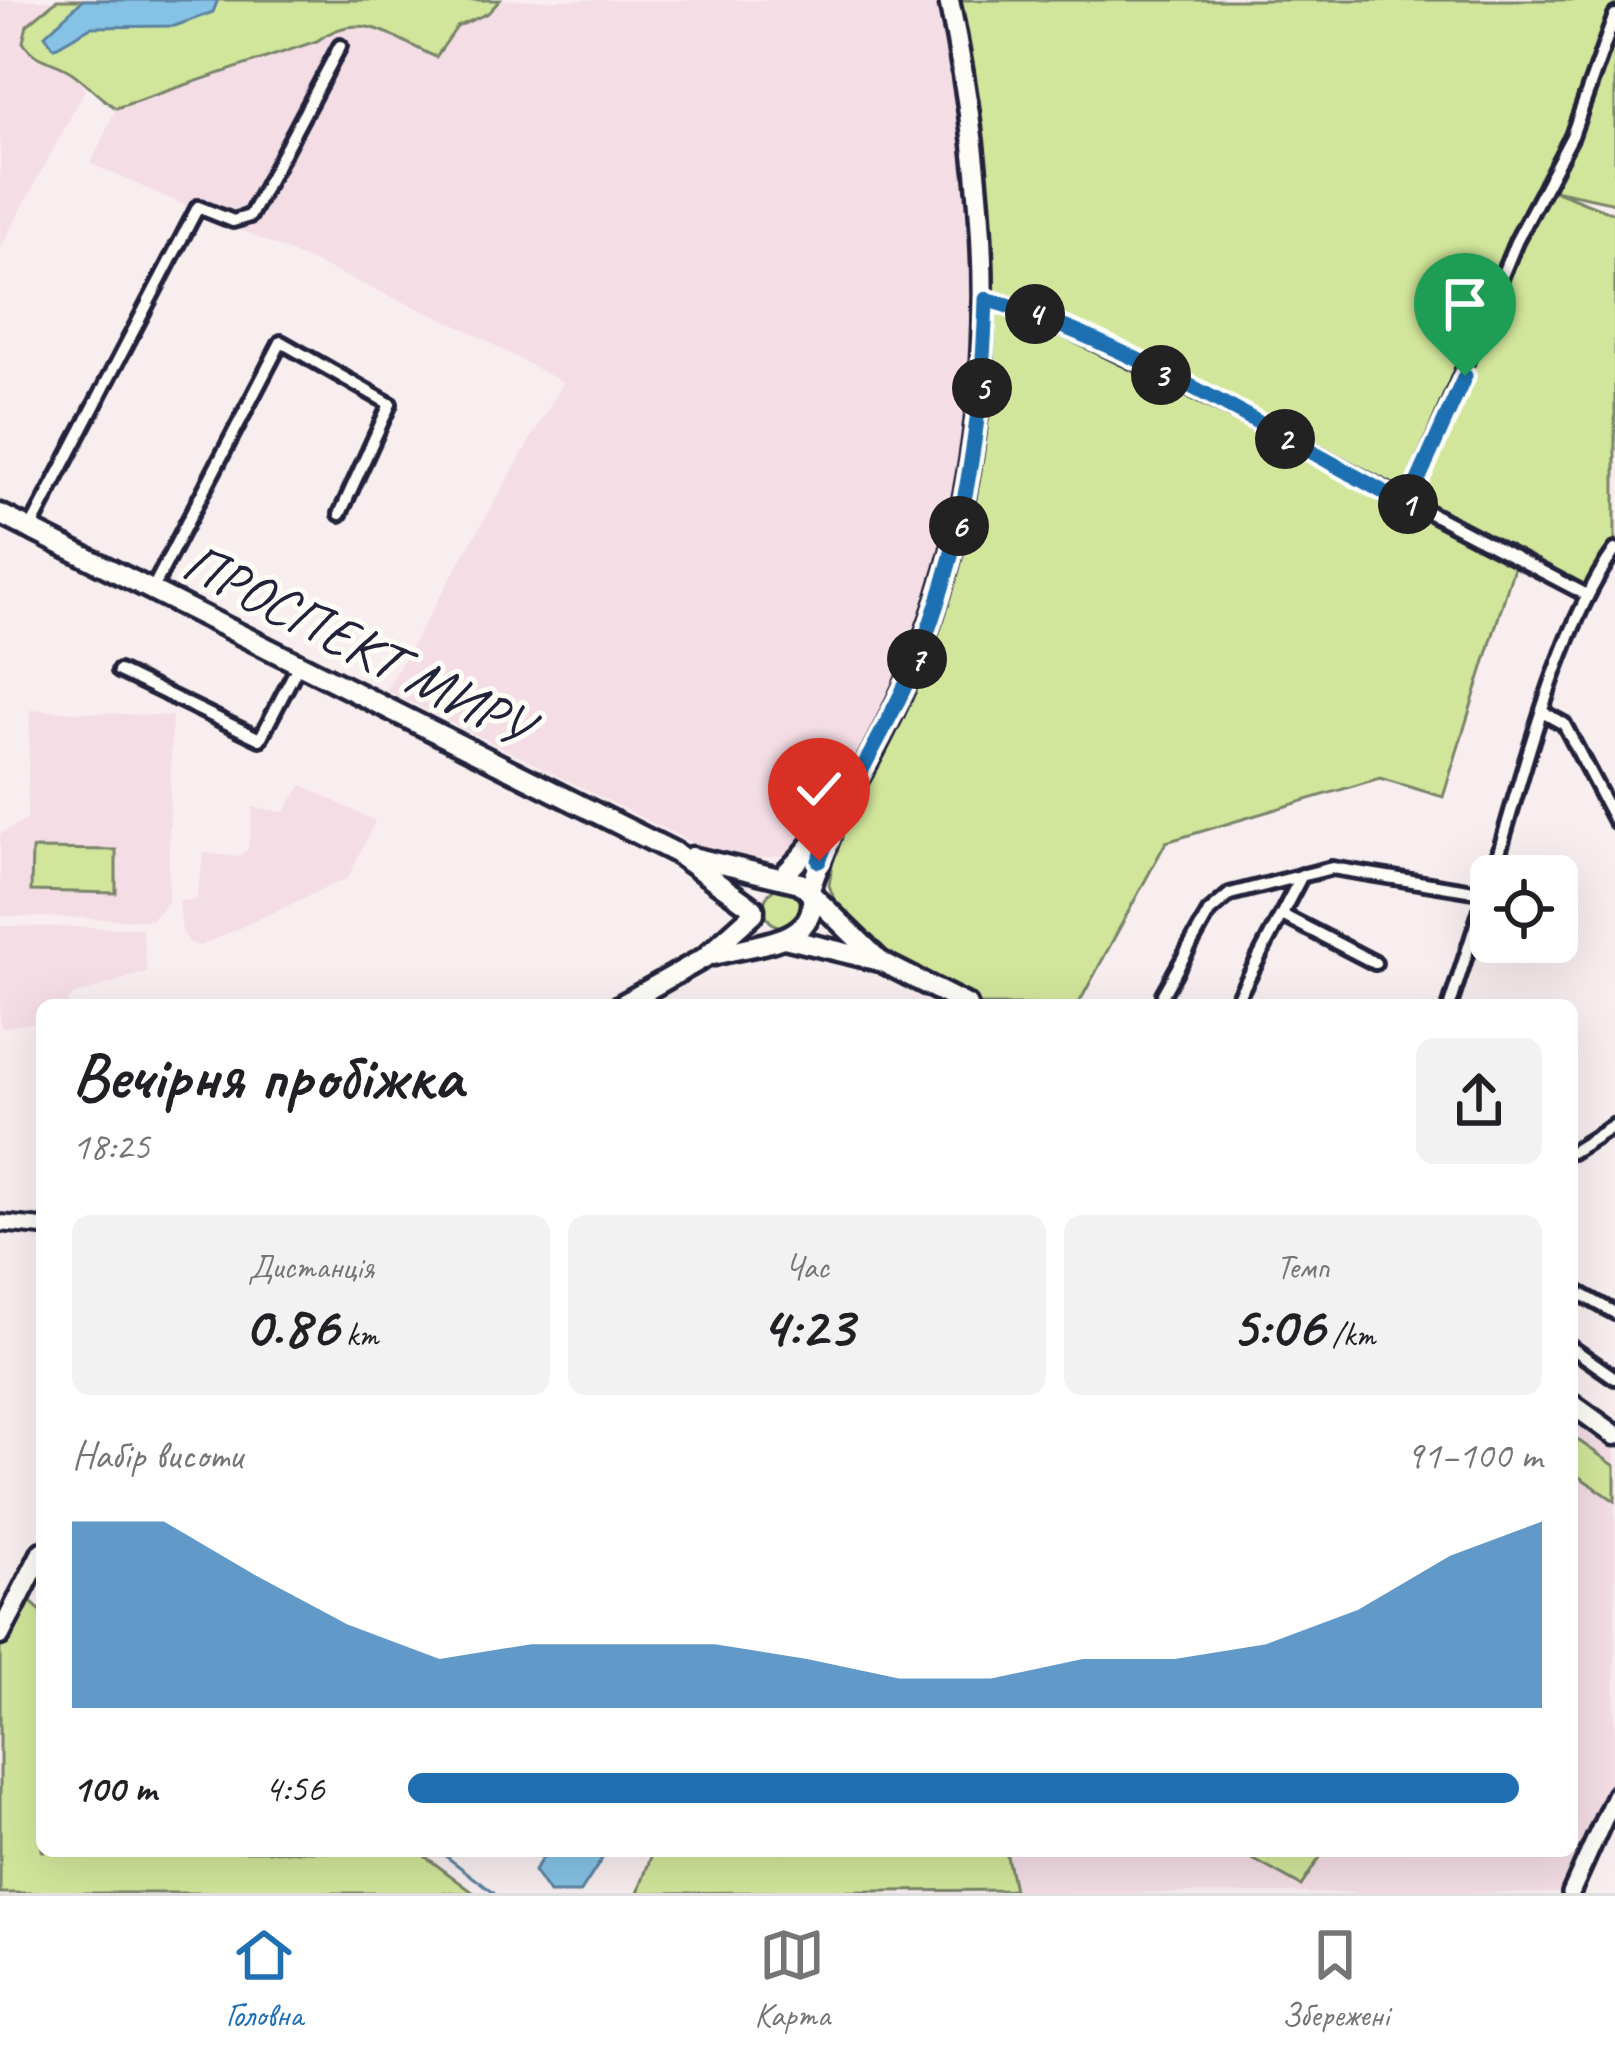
<!DOCTYPE html>
<html lang="uk">
<meta charset="utf-8">
<style>
body{margin:0;font-family:Caveat,sans-serif;background:#f2f2f2;color:#202124;height:100vh;display:flex;flex-direction:column;font-size:45px;white-space:nowrap}
*{box-sizing:border-box;margin:0}
p{font-size:39px;color:#757577}
.icon{flex:none;width:66px;height:66px;fill:none;stroke:currentColor;stroke-width:2;stroke-linecap:round;stroke-linejoin:round}
.map{position:relative;flex:1;overflow:hidden}
.details{position:absolute;left:36px;top:999px;width:1542px;height:858px;display:flex;flex-direction:column;background:#fff;border-radius:18px;box-shadow:0 12px 48px #0002}
.details>*{flex:none}
.tools{position:absolute;left:1470px;top:855px;display:grid;gap:24px}
.tools a{display:grid;place-items:center;width:108px;height:108px;border-radius:18px;background:#fff;box-shadow:0 12px 48px #0002;font-size:60px}
.pin{position:absolute;display:grid;place-items:center;width:102px;height:102px;color:#fff;margin:-123px -51px;border-radius:50% 50% 50% 0;rotate:-45deg;box-shadow:0 0 12px #0007}
.pin .icon{rotate:45deg}
.km{position:absolute;width:60px;height:60px;margin:-30px;border-radius:50%;background:#222;color:#fff;font-size:33px;line-height:60px;text-align:center}
.round{display:grid;place-items:center;flex:none;width:126px;height:126px;border-radius:18px;background:#f2f2f2}
.head{display:flex;align-items:center;justify-content:space-between;height:204px;padding:0 36px}
h1{font-size:66px;font-weight:800;line-height:90px}
.figures{display:grid;grid-template-columns:repeat(3,1fr);gap:18px;height:204px;padding:12px 36px}
.figures div{display:grid;align-content:center;border-radius:18px;background:#f2f2f2;text-align:center}
.figures b{font-size:60px;font-weight:800}
.figures small{font-size:33px;font-weight:400}
.figures p{font-size:33px}
.chart{height:336px;padding:24px 36px}
.chart p{display:flex;justify-content:space-between}
.chart svg{width:100%;height:216px;margin-top:12px;fill:#1f6fb2;opacity:.7}
ul{padding:0 36px;list-style:none;font-size:39px}
li{display:grid;grid-template-columns:192px 144px 1fr;align-items:center;height:90px}
li i{height:30px;border-radius:15px;background:#1f6fb2}
.menu{display:flex;justify-content:space-around;align-items:center;height:168px;border-top:3px solid #e0e0e0;background:#fff;font-size:33px;color:#757577}
.menu a{display:grid;justify-items:center;gap:6px}
.menu .current{color:#1f6fb2}
.map>svg:first-child{display:block}
.built{fill:#f4dde5}
.green{fill:#d1e69b;stroke:#7a846b;stroke-width:3}
.water{fill:#85c2e5;stroke:#5d82a1;stroke-width:3}
.lines{fill:none;stroke-linecap:round;stroke-linejoin:round}
.stream{stroke:#5d82a1;stroke-width:3}
.minor-casing{stroke:#22223b;stroke-width:20}
.tertiary-casing{stroke:#22223b;stroke-width:22}
.secondary-casing{stroke:#22223b;stroke-width:24}
.primary-casing{stroke:#22223b;stroke-width:27}
.minor{stroke:#fdfcf7;stroke-width:10}
.tertiary{stroke:#fdfcf7;stroke-width:14}
.secondary{stroke:#fdfcf7;stroke-width:15}
.primary{stroke:#fdfcf7;stroke-width:18}
.route-casing{stroke:#fff;stroke-width:24}
.route{stroke:#1f6fb2;stroke-width:15}
.labels{text-anchor:middle;stroke-width:10;stroke-linejoin:round;paint-order:stroke}
.street-label{font-size:57px;fill:#22223b;stroke:#fdfcf7}
</style>
<div class="map">
<svg width="1615" height="1893" viewBox="0 0 1615 1893">
<rect width="100%" height="100%" fill="#f9eeef"/>
<filter id="ink" filterUnits="userSpaceOnUse"><feTurbulence type="fractalNoise" baseFrequency=".00833" numOctaves="2"/><feDisplacementMap in="SourceGraphic" scale="24" xChannelSelector="R" yChannelSelector="G"/><feConvolveMatrix kernelMatrix="1 2 1 2 8 2 1 2 1" color-interpolation-filters="sRGB"/></filter>
<g filter="url(#ink)">
<!-- built -->
<g class="built">
<path d="M 0,0 L 57,0 L 27,25 L 32,57 L 74,73 L 85,90 L 0,249 Z"/>
<path d="M 500,0 L 945,0 L 970,134 L 980,360 L 950,546 L 879,733 L 814,839 L 786,855 L 731,862 L 386,690 L 563,383 L 467,330 L 91,164 L 116,108 L 317,41 L 340,24 L 361,24 L 436,57 L 457,27 L 488,13 Z"/>
<path d="M 30,710 L 172,716 L 168,903 L 151,920 L 0,916 L 0,834 L 27,819 Z"/>
<path d="M 302,785 L 375,821 L 348,878 L 200,946 L 189,943 L 182,931 L 179,900 L 196,900 L 204,853 L 239,857 L 248,849 L 253,807 L 284,812 Z"/>
<path d="M 0,926 L 142,928 L 147,972 L 72,996 L 66,1005 L 42,1005 L 42,1022 L 0,1028 Z"/>
<path d="M 1572,1410 L 1615,1440 L 1615,1785 L 1566,1893 L 1014,1893 L 1006,1851 L 1238,1851 L 1301,1886 L 1324,1851 L 1572,1851 Z"/>
</g>
<!-- green -->
<g class="green">
<path d="M 57,0 L 500,0 L 488,13 L 457,27 L 436,57 C 390,37 361,8 317,41 L 116,108 C 96,96 85,81 71,72 C 51,59 36,63 23,42 L 27,25 Z"/>
<path d="M 956,0 L 1615,0 L 1615,203 L 1554,190 L 1615,214 L 1615,543 L 1584,590 L 1517,557 L 1443,797 L 1380,778 L 1166,842 L 1078,1005 L 977,1005 L 883,958 L 837,908 L 829,885 L 839,822 L 887,737 L 984,419 Z"/>
<path d="M 32,849 L 116,850 L 116,893 L 31,891 Z"/>
<circle cx="784" cy="907" r="20"/>
<path d="M 1572,1436 L 1615,1466 L 1615,1501 L 1572,1472 Z"/>
<path d="M 24,1596 L 42,1612 L 42,1851 L 418,1851 L 474,1893 L 0,1893 L 0,1646 Z"/>
<path d="M 653,1851 L 1006,1851 L 1014,1890 L 638,1893 Z"/>
<path d="M 1238,1851 L 1324,1851 L 1301,1886 Z"/>
</g>
<!-- water -->
<g class="water">
<path d="M 83,0 L 216,0 L 217,2 L 213,12 L 175,26 L 91,27 L 54,48 L 45,35 Z"/>
<path d="M 547,1851 L 607,1851 L 580,1893 L 549,1893 L 534,1871 Z"/>
</g>
<g class="lines">
<!-- stream -->
<path class="stream" d="M 439,1851 L 494,1893"/>
<!-- minor casing -->
<g class="minor-casing">
<g id="minor">
<path d="M 987,299 L 1031,312 L 1235,411 L 1587,595"/>
<path d="M 1407,505 L 1516,242 L 1572,136 L 1615,15"/>
<path d="M 30,529 L 198,207 L 233,221 L 250,216 L 340,46"/>
<path d="M 152,590 L 281,342 L 390,404 L 340,514"/>
<path d="M 119,671 L 260,739 L 299,664"/>
<path d="M 1542,712 L 1564,724 L 1615,821"/>
<path d="M 1492,876 C 1522,778 1557,631 1615,550"/>
<path d="M 1284,916 L 1375,963"/>
<path d="M 1163,994 L 1209,912 L 1230,894 L 1332,868 L 1486,893"/>
<path d="M 1234,1005 L 1302,875"/>
<path d="M 1450,1005 L 1491,878"/>
<path d="M 1572,1152 L 1615,1125"/>
<path d="M 1572,1289 L 1615,1313"/>
<path d="M 1572,1348 L 1615,1378"/>
</g>
</g>
<!-- tertiary casing -->
<g class="tertiary-casing">
<path id="tertiary" d="M 0,1223 L 42,1227"/>
</g>
<!-- secondary casing -->
<g class="secondary-casing">
<path id="secondary" d="M 1571,1893 L 1615,1795"/>
</g>
<!-- primary casing -->
<g class="primary-casing">
<g id="primary">
<path d="M 0,514 L 676,853 L 754,909"/>
<path d="M 692,857 L 800,883 L 880,961"/>
<path d="M 781,878 C 837,823 872,760 904,688 C 1002,466 998,234 949,0"/>
<path d="M 809,892 L 830,835"/>
<path d="M 784,938 L 880,961 L 967,1005"/>
<path d="M 714,955 C 750,944 816,944 812,898"/>
<path d="M 621,1005 L 704,958 L 754,913"/>
<path d="M 1572,1404 L 1615,1435"/>
<path d="M 0,1635 L 42,1552"/>
</g>
</g>
<!-- minor -->
<use href="#minor" class="minor"/>
<!-- tertiary -->
<use href="#tertiary" class="tertiary"/>
<!-- secondary -->
<use href="#secondary" class="secondary"/>
<!-- primary -->
<use href="#primary" class="primary"/>
</g>
</g>
<g class="lines" filter="url(#ink)">
<!-- route casing -->
<g class="route-casing">
<path id="route" d="M 819,861 C 845,793 886,732 915,664 C 963,547 982,425 986,299 C 1124,340 1279,435 1407,505 L 1465,376"/>
</g>
<!-- route -->
<use href="#route" class="route"/>
</g>
<g class="labels">
<!-- street labels -->
<g class="street-label">
<text transform="translate(358 643) rotate(27)" y="20">ПРОСПЕКТ МИРУ</text>
</g>
</g>
</svg>
<div class="tools">
<a><svg class="icon" aria-label="locate" viewBox="0 0 24 24"><circle cx="12" cy="12" r="6"/><path d="M12 2v4M12 18v4M2 12h4M18 12h4"/></svg></a>
</div>
<div class="pin" style="left:1465px;top:376px;background:#1e9e55"><svg class="icon" aria-label="arrive" viewBox="0 0 24 24"><path d="M6 21V4h12l-3 4 3 4H6"/></svg></div>
<div class="pin" style="left:819px;top:861px;background:#d93025"><svg class="icon" aria-label="check" viewBox="0 0 24 24"><path d="M5 12l5 5 9-10"/></svg></div>
<b class="km" style="left:1408px;top:504px">1</b>
<b class="km" style="left:1285px;top:439px">2</b>
<b class="km" style="left:1161px;top:375px">3</b>
<b class="km" style="left:1035px;top:314px">4</b>
<b class="km" style="left:982px;top:388px">5</b>
<b class="km" style="left:959px;top:526px">6</b>
<b class="km" style="left:917px;top:659px">7</b>
<section class="details">
<div class="head"><div><h1>Вечірня пробіжка</h1><p>18:25</p></div><a class="round"><svg class="icon" aria-label="share" viewBox="0 0 24 24"><path d="M12 15V3M7 8l5-5 5 5M5 13v7h14v-7"/></svg></a></div>
<div class="figures">
<div><p>Дистанція</p><b>0.86<small> km</small></b></div>
<div><p>Час</p><b>4:23</b></div>
<div><p>Темп</p><b>5:06<small> /km</small></b></div>
</div>
<div class="chart"><p><span>Набір висоти</span>91–100 m</p>
<svg viewBox="0 0 160 44" preserveAspectRatio="none"><path d="M0 44V6L10 6L20 17L30 27L40 34L50 31L60 31L70 31L80 34L90 38L100 38L110 34L120 34L130 31L140 24L150 13L160 6V44z"/></svg>
</div>
<ul>
<li><b>100 m</b>4:56<i style="width:98%"></i></li>
</ul>
</section>
</div>
<nav class="menu">
<a class="current"><svg class="icon" aria-label="home" viewBox="0 0 24 24"><path d="M3 11l9-7 9 7M6 9v11h12V9"/></svg>Головна</a>
<a><svg class="icon" aria-label="map" viewBox="0 0 24 24"><path d="M3 6l6-2 6 2 6-2v14l-6 2-6-2-6 2zM9 4v14M15 6v14"/></svg>Карта</a>
<a><svg class="icon" aria-label="saved" viewBox="0 0 24 24"><path d="M7 4h10v16l-5-4-5 4z"/></svg>Збережені</a>
</nav>
